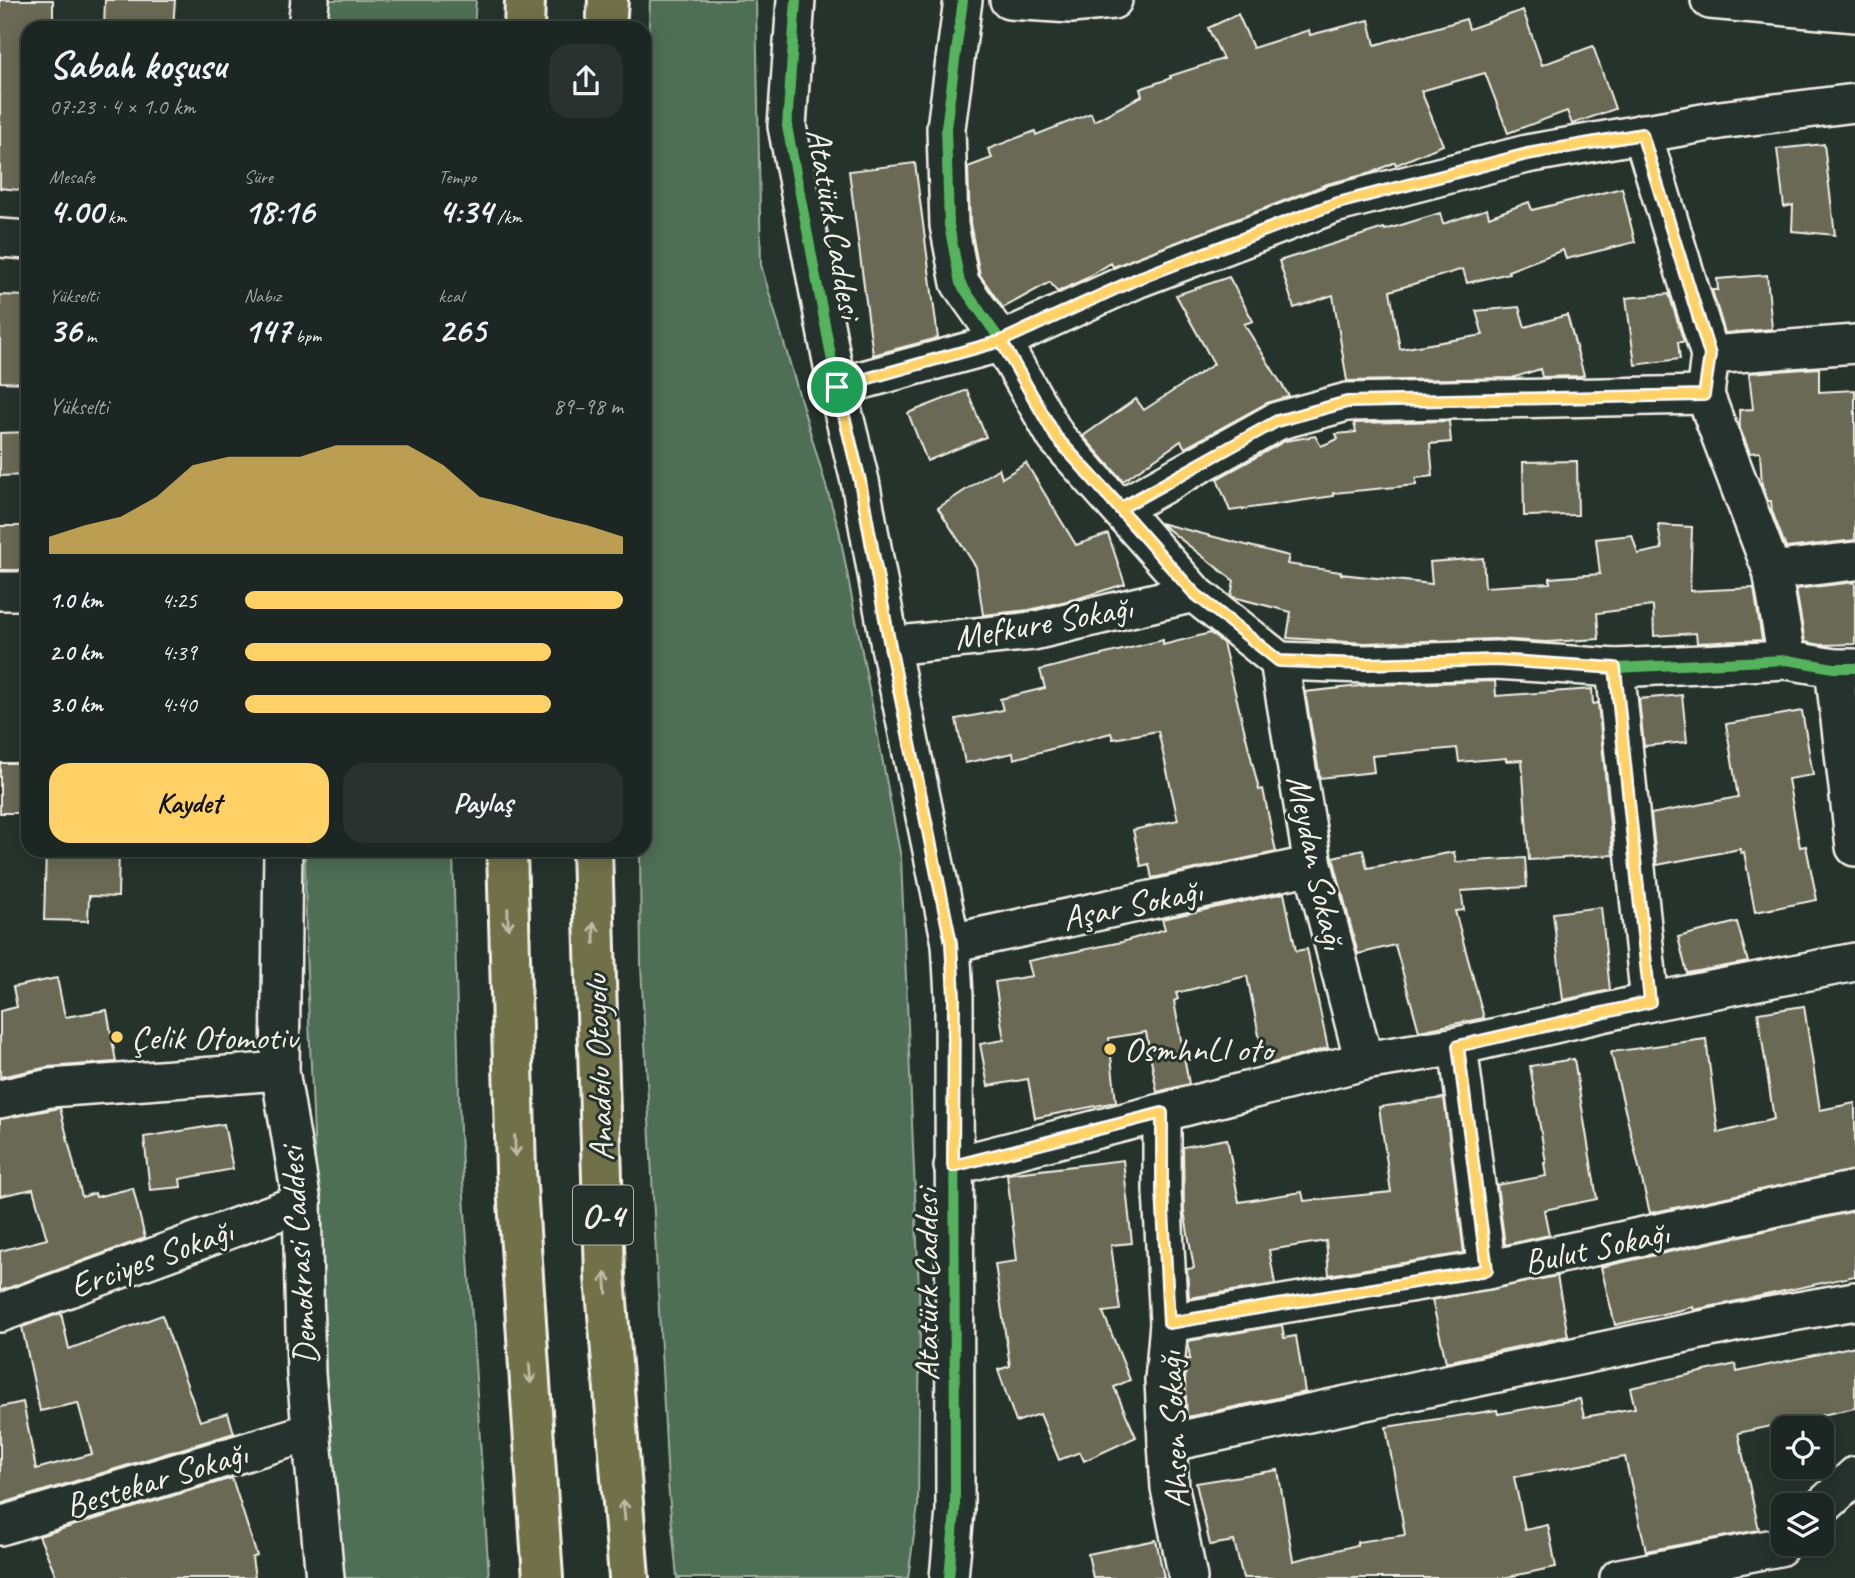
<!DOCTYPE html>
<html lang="tr">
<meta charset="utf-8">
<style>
body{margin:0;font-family:Caveat,sans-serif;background:#29322f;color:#f1f3f6;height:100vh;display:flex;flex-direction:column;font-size:26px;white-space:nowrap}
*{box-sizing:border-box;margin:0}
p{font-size:23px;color:#a0a5a5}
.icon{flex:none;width:38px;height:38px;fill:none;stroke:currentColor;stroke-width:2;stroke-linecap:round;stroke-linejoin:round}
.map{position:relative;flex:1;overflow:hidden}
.panel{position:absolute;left:21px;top:21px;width:630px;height:836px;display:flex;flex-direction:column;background:#1c2622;border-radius:21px;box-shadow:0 4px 18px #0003,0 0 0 2px #3a4340}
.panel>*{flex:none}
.controls{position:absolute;left:1771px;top:1416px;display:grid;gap:14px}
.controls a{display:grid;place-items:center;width:63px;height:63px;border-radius:14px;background:#1c2622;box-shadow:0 4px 18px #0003,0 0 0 2px #3a4340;font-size:35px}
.pin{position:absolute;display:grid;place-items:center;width:60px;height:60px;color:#fff;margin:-30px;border:4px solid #fff;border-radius:50%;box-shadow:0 2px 7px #0007}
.round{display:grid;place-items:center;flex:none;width:74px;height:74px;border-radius:21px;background:#29322f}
.headline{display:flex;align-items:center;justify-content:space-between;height:119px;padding:0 28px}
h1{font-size:38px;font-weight:700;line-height:52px}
.figures{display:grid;grid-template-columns:repeat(3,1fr);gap:10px;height:119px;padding:7px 28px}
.figures div{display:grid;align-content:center}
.figures b{font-size:35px;font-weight:700}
.figures small{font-size:19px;font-weight:400}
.figures p{font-size:19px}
.chart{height:196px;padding:14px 28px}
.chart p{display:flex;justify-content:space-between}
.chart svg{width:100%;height:126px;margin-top:7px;fill:#ffd166;opacity:.7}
.primary-button{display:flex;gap:14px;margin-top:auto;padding:14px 28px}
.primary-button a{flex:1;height:80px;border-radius:21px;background:#ffd166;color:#111;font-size:28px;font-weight:700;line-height:80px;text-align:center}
.primary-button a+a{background:#29322f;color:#f1f3f6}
ul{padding:0 28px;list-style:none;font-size:23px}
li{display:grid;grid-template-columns:112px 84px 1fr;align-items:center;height:52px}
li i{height:18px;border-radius:9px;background:#ffd166}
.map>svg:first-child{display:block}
.green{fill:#4f6e57;stroke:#a2b0a0;stroke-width:2}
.building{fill:#6b6954;stroke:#f4f1e8;stroke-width:2}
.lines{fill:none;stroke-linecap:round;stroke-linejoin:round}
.minor-casing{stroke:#f4f1e8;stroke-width:42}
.highway-casing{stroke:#f4f1e8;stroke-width:44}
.minor{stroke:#26332d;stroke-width:37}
.highway{stroke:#6f704a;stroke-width:38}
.cycleway-casing{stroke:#26332d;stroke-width:15}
.cycleway{stroke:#56b35d;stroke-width:10}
.oneway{stroke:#bfbda9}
.route-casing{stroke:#fff;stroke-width:14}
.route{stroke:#ffd166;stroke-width:9}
.poi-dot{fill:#ffd166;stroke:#26332d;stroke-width:2.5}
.labels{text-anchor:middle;stroke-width:6;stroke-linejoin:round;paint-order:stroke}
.shield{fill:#26332d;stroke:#b6b8b0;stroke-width:2}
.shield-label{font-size:33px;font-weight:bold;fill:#f4f1e8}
.street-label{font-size:35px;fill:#f4f1e8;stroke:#26332d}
.poi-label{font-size:35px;fill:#f4f1e8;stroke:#26332d;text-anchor:start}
</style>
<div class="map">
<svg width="1855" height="1578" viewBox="0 0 1855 1578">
<rect width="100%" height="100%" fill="#26332d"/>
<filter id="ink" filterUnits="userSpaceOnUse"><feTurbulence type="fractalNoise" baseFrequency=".0143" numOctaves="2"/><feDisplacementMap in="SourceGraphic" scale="14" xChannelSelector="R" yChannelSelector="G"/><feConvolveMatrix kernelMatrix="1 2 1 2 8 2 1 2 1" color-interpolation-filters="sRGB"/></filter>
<g filter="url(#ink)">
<!-- green -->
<g class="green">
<path d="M 330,0 L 476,0 L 474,28 L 326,28 Z"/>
<path d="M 650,0 L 756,0 L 761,265 L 839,530 L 901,858 L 920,1314 L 918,1506 L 908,1578 L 677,1578 L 668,1484 L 641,965 L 640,851 L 644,850 L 644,134 Z"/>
<path d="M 305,851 L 453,851 L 460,1134 L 489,1578 L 342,1578 L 326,1415 L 306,951 Z"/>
</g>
<!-- building -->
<g class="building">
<path d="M 0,0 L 53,0 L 53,26 L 28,26 L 28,191 L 0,188 Z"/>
<path d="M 105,0 L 175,0 L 173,28 L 104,28 Z"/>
<path d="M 1523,10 L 1542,65 L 1593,46 L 1615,109 L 1572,124 L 1567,111 L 1508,133 L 1485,73 L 1421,91 L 1443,145 L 1396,165 L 1395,162 L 1371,173 L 1327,184 L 1113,267 L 1111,263 L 1085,279 L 1057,292 L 1050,282 L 1003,308 L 980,275 L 970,223 L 968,167 L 992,158 L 988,149 L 1035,131 L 1036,135 L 1091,113 L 1094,121 L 1142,96 L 1140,89 L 1171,78 L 1170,76 L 1223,59 L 1208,28 L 1238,14 L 1253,48 L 1309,30 L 1310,35 L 1369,20 L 1375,45 L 1466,19 L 1469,29 Z"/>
<path d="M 1824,144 L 1835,235 L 1792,231 L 1793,205 L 1784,207 L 1777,149 Z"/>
<path d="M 915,163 L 938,338 L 873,355 L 849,171 Z"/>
<path d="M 1622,188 L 1635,242 L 1566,259 L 1563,250 L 1508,271 L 1509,273 L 1467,283 L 1463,269 L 1390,291 L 1400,349 L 1483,335 L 1476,311 L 1519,307 L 1525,327 L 1567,315 L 1584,375 L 1580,376 L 1542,377 L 1540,369 L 1512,378 L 1347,381 L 1333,295 L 1294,308 L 1279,261 L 1384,228 L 1385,230 L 1440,213 L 1443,224 L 1487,209 L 1489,217 L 1529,202 L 1532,210 Z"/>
<path d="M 1767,275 L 1772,329 L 1725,333 L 1712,290 L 1718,290 L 1717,279 Z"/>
<path d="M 1229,277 L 1253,321 L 1244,324 L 1289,396 L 1267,403 L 1185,448 L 1181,441 L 1123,481 L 1083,436 L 1136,399 L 1144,410 L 1214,364 L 1176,295 Z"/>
<path d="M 1669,294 L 1684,342 L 1678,342 L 1680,359 L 1635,365 L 1626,298 Z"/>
<path d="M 0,295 L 28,296 L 28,383 L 0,382 Z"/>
<path d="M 1819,368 L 1819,392 L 1855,390 L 1855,540 L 1786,548 L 1772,511 L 1771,501 L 1768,501 L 1762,485 L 1760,452 L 1750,453 L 1740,429 L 1739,410 L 1753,409 L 1749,373 Z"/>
<path d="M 967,390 L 986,437 L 927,461 L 908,413 Z"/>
<path d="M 1449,421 L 1451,442 L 1430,444 L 1433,476 L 1416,478 L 1416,485 L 1333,493 L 1334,496 L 1230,511 L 1217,479 L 1285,441 L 1315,436 L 1321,446 L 1338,439 L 1336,434 L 1356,432 L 1354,423 Z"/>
<path d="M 28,432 L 28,475 L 0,476 L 0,433 Z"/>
<path d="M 1577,461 L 1578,515 L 1524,516 L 1523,462 Z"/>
<path d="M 1026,463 L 1076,545 L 1108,534 L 1125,584 L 1079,598 L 1029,610 L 983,615 L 976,567 L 938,508 L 999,468 L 1002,478 Z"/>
<path d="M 1160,523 L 1289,556 L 1287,564 L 1341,572 L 1341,574 L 1432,584 L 1430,562 L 1483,558 L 1485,587 L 1550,583 L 1550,578 L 1600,574 L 1596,539 L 1632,535 L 1638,554 L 1662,549 L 1658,525 L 1692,527 L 1690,591 L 1754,588 L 1762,640 L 1697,643 L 1696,633 L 1654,636 L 1653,606 L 1597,613 L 1599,639 L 1547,642 L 1495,639 L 1365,643 L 1287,638 L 1291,612 L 1233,597 L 1231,596 L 1234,581 Z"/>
<rect x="0" y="526" width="28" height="44"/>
<path d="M 1855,582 L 1855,644 L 1822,645 L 1805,642 L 1796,589 Z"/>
<path d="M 1210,633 L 1223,643 L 1259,790 L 1263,789 L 1276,852 L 1152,878 L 1149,864 L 1141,866 L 1133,830 L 1178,820 L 1158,731 L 1113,739 L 1111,733 L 1014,759 L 1013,753 L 965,763 L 956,719 L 1003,710 L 1000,699 L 1045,688 L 1040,670 L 1163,640 L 1163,645 Z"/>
<path d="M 1495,681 L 1496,696 L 1592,689 L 1593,704 L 1598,703 L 1613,855 L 1529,860 L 1522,760 L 1506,761 L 1506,758 L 1459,762 L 1457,748 L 1372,756 L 1374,772 L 1320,778 L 1305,692 L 1369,685 Z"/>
<path d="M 1682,695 L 1687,742 L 1644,746 L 1639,699 Z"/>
<path d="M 1802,711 L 1813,775 L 1788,779 L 1800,847 L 1806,846 L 1817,900 L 1755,912 L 1744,852 L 1741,853 L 1740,849 L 1657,865 L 1651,814 L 1738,797 L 1726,724 Z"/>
<rect x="0" y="763" width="28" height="50"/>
<path d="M 46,850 L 119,850 L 118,897 L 89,896 L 88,921 L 44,920 Z"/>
<path d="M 1363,850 L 1367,868 L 1454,852 L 1456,862 L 1525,858 L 1527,887 L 1461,891 L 1464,910 L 1455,911 L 1484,1018 L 1419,1031 L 1395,945 L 1358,954 L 1333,857 Z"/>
<path d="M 1284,893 L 1296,951 L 1307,949 L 1328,1048 L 1265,1065 L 1247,976 L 1176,993 L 1178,999 L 1174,1001 L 1189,1084 L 1157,1092 L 1146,1032 L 1109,1038 L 1116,1102 L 1035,1118 L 1028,1079 L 988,1086 L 980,1044 L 1004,1040 L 995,982 L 1032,976 L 1028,961 L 1122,942 L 1165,929 L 1162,919 Z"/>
<path d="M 1601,907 L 1610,990 L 1563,1000 L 1553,913 Z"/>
<path d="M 1737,922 L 1748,962 L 1687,973 L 1678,937 Z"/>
<path d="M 57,978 L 65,1017 L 107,1010 L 116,1062 L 48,1067 L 0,1077 L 0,1011 L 17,1007 L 13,987 Z"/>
<path d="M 1804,1006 L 1820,1110 L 1855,1103 L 1855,1170 L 1650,1213 L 1611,1052 L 1706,1039 L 1718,1133 L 1774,1119 L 1758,1013 Z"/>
<path d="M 1574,1059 L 1597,1199 L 1544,1210 L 1549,1235 L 1505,1245 L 1497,1185 L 1546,1176 L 1544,1163 L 1546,1163 L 1530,1066 Z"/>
<path d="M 1444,1098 L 1464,1253 L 1329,1275 L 1326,1241 L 1269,1250 L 1275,1284 L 1189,1298 L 1187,1269 L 1194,1268 L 1184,1211 L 1183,1147 L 1227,1139 L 1239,1202 L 1302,1192 L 1304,1201 L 1391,1192 L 1379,1107 Z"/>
<path d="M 60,1108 L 82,1197 L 95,1193 L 96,1197 L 133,1188 L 145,1238 L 0,1291 L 0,1251 L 47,1239 L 33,1189 L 0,1196 L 0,1119 Z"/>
<path d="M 224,1124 L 233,1169 L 180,1179 L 181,1187 L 150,1190 L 144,1137 Z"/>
<path d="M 1123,1160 L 1132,1243 L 1111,1245 L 1120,1310 L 1103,1312 L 1130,1380 L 1114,1387 L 1136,1437 L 1084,1461 L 1080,1452 L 1059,1460 L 1040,1414 L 1016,1422 L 998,1370 L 1010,1366 L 995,1264 L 1017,1261 L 1007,1174 Z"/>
<path d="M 1855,1211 L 1855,1276 L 1694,1310 L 1693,1307 L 1615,1325 L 1601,1267 Z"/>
<path d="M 1557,1276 L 1568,1336 L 1446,1362 L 1432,1300 Z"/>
<path d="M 61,1313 L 69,1349 L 162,1315 L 200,1421 L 228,1413 L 234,1433 L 0,1504 L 0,1407 L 23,1402 L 36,1469 L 92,1454 L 78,1403 L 40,1411 L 22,1327 Z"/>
<path d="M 1282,1325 L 1284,1338 L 1296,1336 L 1305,1392 L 1187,1417 L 1185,1380 L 1187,1359 L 1190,1359 L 1188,1341 Z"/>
<path d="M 1855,1346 L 1855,1408 L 1738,1433 L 1759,1530 L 1646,1551 L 1625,1457 L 1514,1477 L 1525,1530 L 1548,1525 L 1556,1567 L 1503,1578 L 1243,1578 L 1234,1541 L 1210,1545 L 1196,1483 L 1278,1470 L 1293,1561 L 1357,1545 L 1357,1542 L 1405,1535 L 1386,1427 L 1497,1410 L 1498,1414 L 1580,1399 L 1584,1417 L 1635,1408 L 1630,1388 L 1736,1364 L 1737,1372 Z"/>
<path d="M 232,1478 L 257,1556 L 252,1558 L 255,1578 L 57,1578 L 39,1536 Z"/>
<path d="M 1156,1540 L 1164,1578 L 1093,1578 L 1088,1554 Z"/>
</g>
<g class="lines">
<!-- minor casing -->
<g class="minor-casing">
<g id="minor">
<path d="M 796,0 L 787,126 L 837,387 L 860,481 L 890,646 L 951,943 L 954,997 L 955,1511 L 949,1578"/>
<path d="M 963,0 L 946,128 L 949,225 L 960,283 L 1001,341 L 1056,437 L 1194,593 L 1279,661 L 1365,664 L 1496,660 L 1615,668 L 1787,660 L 1834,668 L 1855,668"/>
<path d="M 1009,0 L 1071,4 L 1113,0"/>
<path d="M 1710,0 L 1855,13"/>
<path d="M 307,28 L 310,0"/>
<path d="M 1642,133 L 1710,355 L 1705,395 L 1772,571 L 1787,660"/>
<path d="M 0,238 L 28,240"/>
<path d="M 1710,355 L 1855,344"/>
<path d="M 837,387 L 992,345 L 1139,278 L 1334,204 L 1527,154 L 1720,120 L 1855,103"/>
<path d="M 1121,508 L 1277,421 L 1347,402 L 1705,395"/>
<path d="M 1772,571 L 1855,561"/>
<path d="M 0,591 L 28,591"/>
<path d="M 890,646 L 1033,631 L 1194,593"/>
<path d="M 1279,661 L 1313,865 L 1364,1061"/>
<path d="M 1615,668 L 1650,1002"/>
<path d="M 1834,668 L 1855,847"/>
<path d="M 283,850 L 280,1071 L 302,1203 L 306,1374 L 325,1578"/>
<path d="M 951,943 L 1313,865"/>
<path d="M 1458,1046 L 1487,1270"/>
<path d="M 0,1099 L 50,1088 L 280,1071"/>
<path d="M 1162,1113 L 1162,1190 L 1169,1323 L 1164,1380 L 1167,1443 L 1170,1488 L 1188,1578"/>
<path d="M 953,1166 L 1364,1061 L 1458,1046 L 1650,1002 L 1855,962"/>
<path d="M 0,1313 L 302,1203"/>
<path d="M 1169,1323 L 1487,1270 L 1855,1190"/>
<path d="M 1167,1443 L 1753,1319 L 1855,1301"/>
<path d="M 1822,1507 L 1855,1476"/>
<path d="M 0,1526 L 311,1432"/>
<path d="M 1619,1578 L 1779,1547"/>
</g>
</g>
<!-- highway casing -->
<g class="highway-casing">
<g id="highway">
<path d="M 524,28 L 525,0"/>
<path d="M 606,28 L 608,0"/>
<path d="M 507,850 L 516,1171 L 543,1578"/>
<path d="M 592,850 L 605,1276 L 629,1578"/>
</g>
</g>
<!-- minor -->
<use href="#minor" class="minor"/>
<!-- highway -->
<use href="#highway" class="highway"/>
<!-- cycleway casing -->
<g class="cycleway-casing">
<g id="cycleway">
<path d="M 796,0 L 787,126 L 837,387 L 860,481 L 890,646 L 951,943 L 954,997 L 955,1511 L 949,1578"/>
<path d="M 963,0 L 946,128 L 949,225 L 960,283 L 1001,341 L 1056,437 L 1194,593 L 1279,661 L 1365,664 L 1496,660 L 1615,668 L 1787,660 L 1834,668 L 1855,668"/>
</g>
</g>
<!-- cycleway -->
<use href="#cycleway" class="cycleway"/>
</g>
<!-- one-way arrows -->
<defs><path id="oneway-shaft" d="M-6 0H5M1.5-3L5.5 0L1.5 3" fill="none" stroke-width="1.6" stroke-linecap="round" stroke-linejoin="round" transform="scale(1.75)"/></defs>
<g class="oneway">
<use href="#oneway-shaft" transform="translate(508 919) rotate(89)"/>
<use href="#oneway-shaft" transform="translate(594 933) rotate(-91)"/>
<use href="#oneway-shaft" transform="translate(515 1146) rotate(88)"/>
<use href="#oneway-shaft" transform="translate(606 1283) rotate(-94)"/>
<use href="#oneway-shaft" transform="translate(530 1373) rotate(86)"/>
<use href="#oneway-shaft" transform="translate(624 1510) rotate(-95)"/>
</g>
</g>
<g class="lines" filter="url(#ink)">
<!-- route casing -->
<g class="route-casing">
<path id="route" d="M 837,387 L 860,481 L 890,646 L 951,943 L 954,997 L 953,1166 L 1162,1113 L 1162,1190 L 1169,1323 L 1487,1270 L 1458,1046 L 1650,1002 L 1615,668 L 1496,660 L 1365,664 L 1279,661 L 1194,593 L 1056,437 L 1001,341 L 1139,278 L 1334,204 L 1527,154 L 1642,134 L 1710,355 L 1704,395 L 1347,402 L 1277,421 L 1121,508 L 1056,437 L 1001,341 L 837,387"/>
</g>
<!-- route -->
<use href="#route" class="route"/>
</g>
<!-- markers -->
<g class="poi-dot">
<circle cx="117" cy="1037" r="7"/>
<circle cx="1110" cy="1049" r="7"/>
</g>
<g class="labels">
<!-- shield labels -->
<rect class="shield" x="573" y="1185.5" width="60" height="59" rx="5"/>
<g class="shield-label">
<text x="603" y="1227">O-4</text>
</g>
<!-- street labels -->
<g class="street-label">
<text transform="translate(835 223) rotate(80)" y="12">Atatürk Caddesi</text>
<text transform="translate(1043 622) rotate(-10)" y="12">Mefkure Sokağı</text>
<text transform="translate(1317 862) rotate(78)" y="12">Meydan Sokağı</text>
<text transform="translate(1132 904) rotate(-12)" y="12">Aşar Sokağı</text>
<text transform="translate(598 1068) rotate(-92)" y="12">Anadolu Otoyolu</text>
<text transform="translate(1596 1247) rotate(-12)" y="12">Bulut Sokağı</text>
<text transform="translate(298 1256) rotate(-94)" y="12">Demokrasi Caddesi</text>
<text transform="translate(151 1258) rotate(-20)" y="12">Erciyes Sokağı</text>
<text transform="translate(926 1285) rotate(-90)" y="12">Atatürk Caddesi</text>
<text transform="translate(1173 1430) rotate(-93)" y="12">Ahsen Sokağı</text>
<text transform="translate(156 1479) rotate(-17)" y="12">Bestekar Sokağı</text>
</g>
<!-- poi labels -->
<g class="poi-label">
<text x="131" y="1049">Çelik Otomotiv</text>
<text x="1124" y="1061">OsmhnLl oto</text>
</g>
</g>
</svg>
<div class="controls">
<a><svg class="icon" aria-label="locate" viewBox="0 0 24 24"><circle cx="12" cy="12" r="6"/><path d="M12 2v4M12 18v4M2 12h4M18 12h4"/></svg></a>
<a><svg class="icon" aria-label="layers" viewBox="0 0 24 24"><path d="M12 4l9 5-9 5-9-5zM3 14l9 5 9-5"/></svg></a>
</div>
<div class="pin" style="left:837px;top:387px;background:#1e9e55"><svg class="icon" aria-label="arrive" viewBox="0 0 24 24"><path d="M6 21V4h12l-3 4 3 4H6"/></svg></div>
<section class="panel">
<div class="headline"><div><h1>Sabah koşusu</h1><p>07:23 · 4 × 1.0 km</p></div><a class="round"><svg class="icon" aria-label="share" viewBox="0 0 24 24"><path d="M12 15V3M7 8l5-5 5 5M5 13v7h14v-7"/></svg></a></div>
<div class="figures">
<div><p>Mesafe</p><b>4.00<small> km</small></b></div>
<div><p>Süre</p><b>18:16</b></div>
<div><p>Tempo</p><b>4:34<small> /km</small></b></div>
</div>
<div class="figures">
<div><p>Yükselti</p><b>36<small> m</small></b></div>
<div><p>Nabız</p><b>147<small> bpm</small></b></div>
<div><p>kcal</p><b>265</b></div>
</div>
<div class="chart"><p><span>Yükselti</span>89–98 m</p>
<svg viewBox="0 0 160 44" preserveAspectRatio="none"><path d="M0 44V38L10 34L20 31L30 24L40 13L50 10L60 10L70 10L80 6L90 6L100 6L110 13L120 24L130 27L140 31L150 34L160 38V44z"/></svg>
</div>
<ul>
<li><b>1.0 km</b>4:25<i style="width:100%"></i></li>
<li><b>2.0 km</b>4:39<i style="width:81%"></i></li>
<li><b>3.0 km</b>4:40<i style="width:81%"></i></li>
</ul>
<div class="primary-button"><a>Kaydet</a><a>Paylaş</a></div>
</section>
</div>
